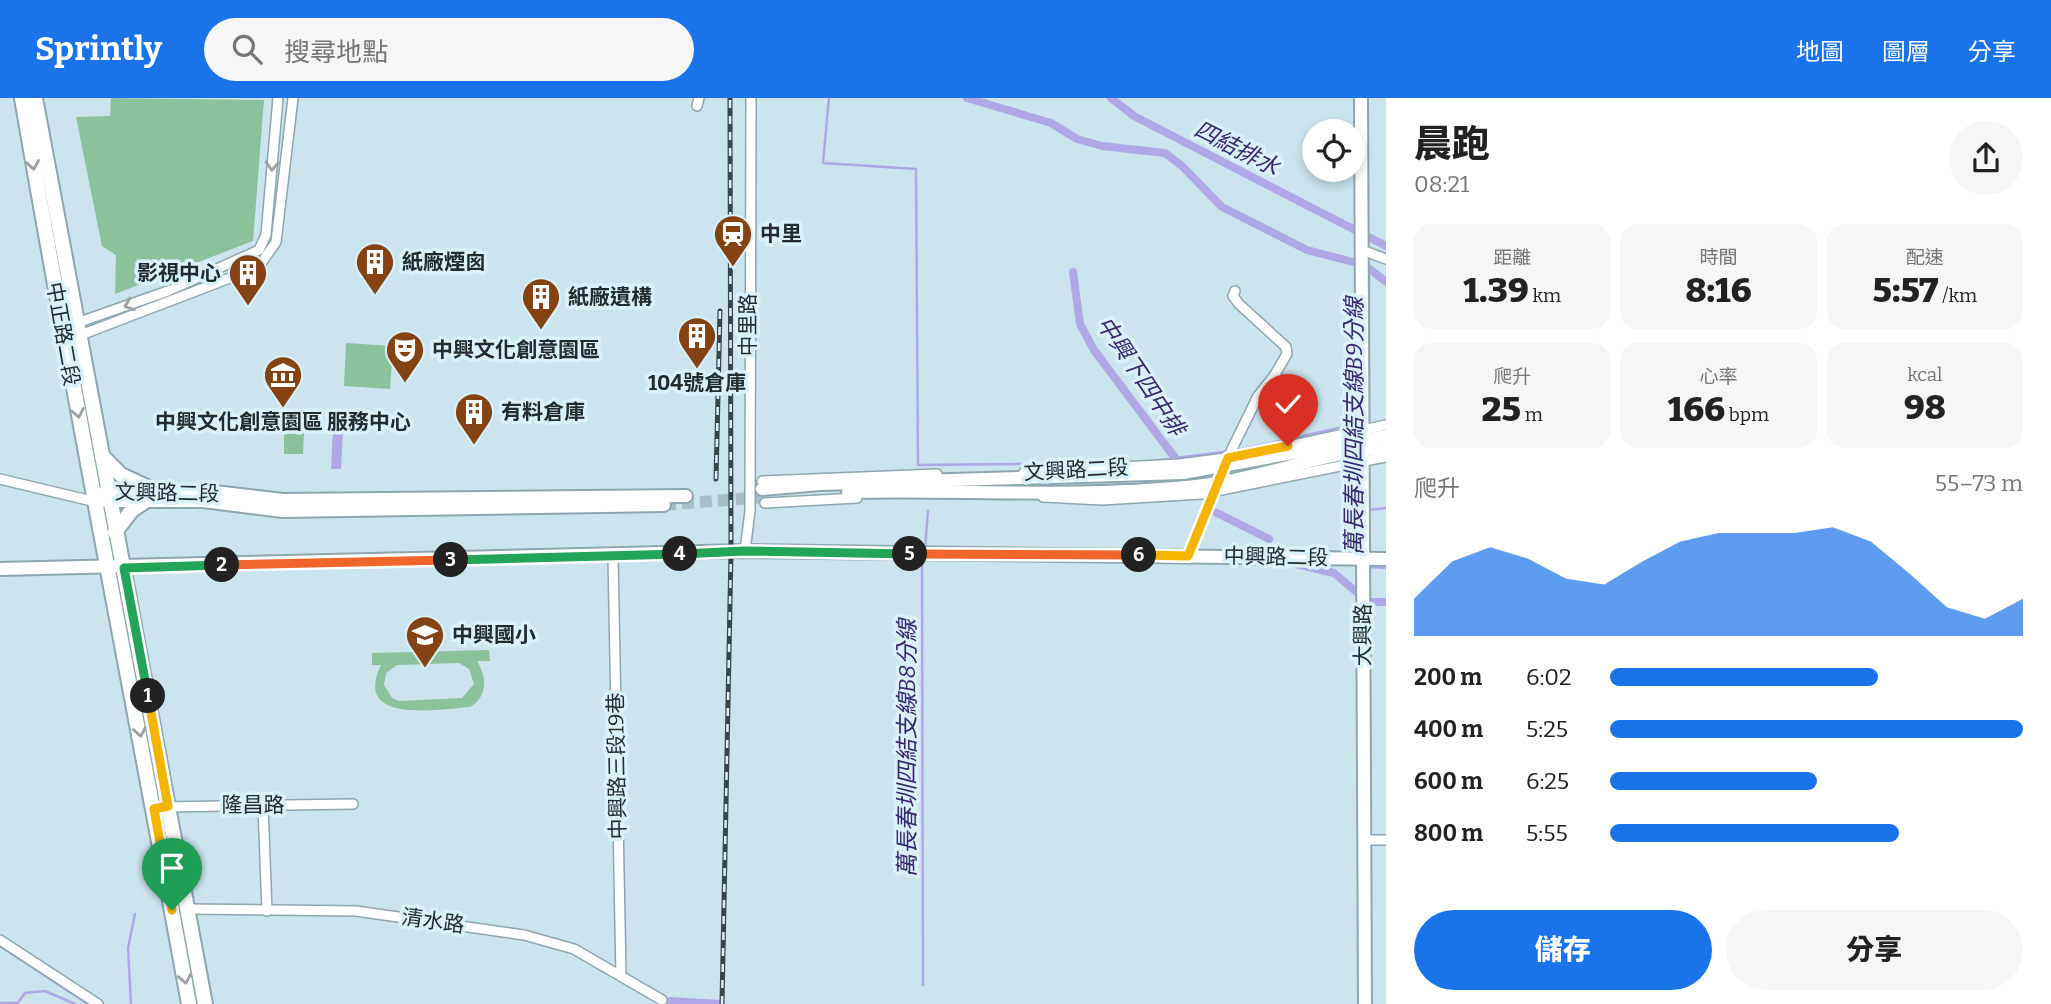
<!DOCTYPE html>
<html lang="zh-TW">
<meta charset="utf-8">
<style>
body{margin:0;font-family:Bitter,"Noto Sans TC",serif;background:#f6f6f6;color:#222;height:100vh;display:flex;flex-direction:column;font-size:26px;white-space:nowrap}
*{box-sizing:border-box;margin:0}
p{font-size:23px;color:#767676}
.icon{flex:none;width:38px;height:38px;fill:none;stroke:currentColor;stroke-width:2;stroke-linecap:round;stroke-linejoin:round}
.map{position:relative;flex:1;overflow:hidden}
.panel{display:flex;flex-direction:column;background:#fff;width:665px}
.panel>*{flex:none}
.buttons{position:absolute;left:1302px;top:21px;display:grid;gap:14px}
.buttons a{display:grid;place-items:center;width:63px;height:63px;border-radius:50%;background:#fff;box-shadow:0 4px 10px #0003;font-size:35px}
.pin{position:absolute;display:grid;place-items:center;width:60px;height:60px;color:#fff;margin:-72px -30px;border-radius:50% 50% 50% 0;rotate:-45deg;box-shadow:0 0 7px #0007}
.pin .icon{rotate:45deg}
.km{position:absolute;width:35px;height:35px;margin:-18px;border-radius:50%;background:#222;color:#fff;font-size:19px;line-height:35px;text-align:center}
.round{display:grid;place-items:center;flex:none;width:74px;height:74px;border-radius:37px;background:#f6f6f6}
.head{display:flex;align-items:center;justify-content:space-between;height:119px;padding:0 28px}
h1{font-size:38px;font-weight:800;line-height:52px}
.stats{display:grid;grid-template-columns:repeat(3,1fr);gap:10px;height:119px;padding:7px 28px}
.stats div{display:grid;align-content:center;border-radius:18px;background:#f6f6f6;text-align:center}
.stats b{font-size:35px;font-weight:800}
.stats small{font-size:19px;font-weight:400}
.stats p{font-size:19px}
.chart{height:196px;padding:14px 28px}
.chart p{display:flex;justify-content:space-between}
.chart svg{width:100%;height:126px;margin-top:7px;fill:#1a73e8;opacity:.7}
.cta{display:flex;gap:14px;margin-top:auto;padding:14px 28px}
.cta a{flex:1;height:80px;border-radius:42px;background:#1a73e8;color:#fff;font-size:28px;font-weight:800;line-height:80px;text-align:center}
.cta a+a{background:#f6f6f6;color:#222}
ul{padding:0 28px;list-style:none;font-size:23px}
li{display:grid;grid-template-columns:112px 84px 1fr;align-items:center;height:52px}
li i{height:18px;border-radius:9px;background:#1a73e8}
header{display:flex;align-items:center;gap:42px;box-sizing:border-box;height:98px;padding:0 35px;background:#1a73e8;color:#fff}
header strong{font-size:33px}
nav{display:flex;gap:38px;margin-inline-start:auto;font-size:24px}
.search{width:490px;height:63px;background:#f6f6f6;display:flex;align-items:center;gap:18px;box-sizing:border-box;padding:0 24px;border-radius:38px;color:#767676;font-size:26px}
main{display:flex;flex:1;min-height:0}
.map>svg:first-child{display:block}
.green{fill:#8bc19b;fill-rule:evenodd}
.water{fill:#b0a7e7}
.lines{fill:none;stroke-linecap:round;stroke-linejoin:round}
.stream{stroke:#b0a7e7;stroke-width:2.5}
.canal{stroke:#b0a7e7;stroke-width:8}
.secondary-tunnel{stroke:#a9bfc7;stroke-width:12;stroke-dasharray:12 6;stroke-linecap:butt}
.street-casing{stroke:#8ea6ae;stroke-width:12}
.secondary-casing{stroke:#8ea6ae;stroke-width:16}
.primary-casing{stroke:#8ea6ae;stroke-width:18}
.street{stroke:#fff;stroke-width:9}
.secondary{stroke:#fff;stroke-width:12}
.primary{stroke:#fff;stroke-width:14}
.rail-casing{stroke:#3a4549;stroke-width:5}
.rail{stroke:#d8f1fa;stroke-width:2.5;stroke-dasharray:8;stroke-linecap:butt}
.oneway{stroke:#9ca0a1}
.split-1-casing{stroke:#fff;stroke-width:14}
.split-2-casing{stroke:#fff;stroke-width:14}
.split-3-casing{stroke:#fff;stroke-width:14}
.split-4-casing{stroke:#fff;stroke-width:14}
.split-5-casing{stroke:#fff;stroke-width:14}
.split-6-casing{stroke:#fff;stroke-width:14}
.split-7-casing{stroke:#fff;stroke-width:14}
.split-1{stroke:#f5b400;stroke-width:9}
.split-2{stroke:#22a559;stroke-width:9}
.split-3{stroke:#f0652b;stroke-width:9}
.split-4{stroke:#22a559;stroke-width:9}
.split-5{stroke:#22a559;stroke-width:9}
.split-6{stroke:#f0652b;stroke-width:9}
.split-7{stroke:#f5b400;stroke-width:9}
.labels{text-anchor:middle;stroke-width:7;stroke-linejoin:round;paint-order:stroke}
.poi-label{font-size:21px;font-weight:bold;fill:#222b2e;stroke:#d8f1fa;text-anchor:start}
.street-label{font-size:21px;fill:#222b2e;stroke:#d8f1fa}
.water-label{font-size:23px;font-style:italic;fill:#392670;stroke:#d8f1fa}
</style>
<header>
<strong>Sprintly</strong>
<div class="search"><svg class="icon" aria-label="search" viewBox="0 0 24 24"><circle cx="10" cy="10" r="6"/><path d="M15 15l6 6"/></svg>搜尋地點</div>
<nav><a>地圖</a><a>圖層</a><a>分享</a></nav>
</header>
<main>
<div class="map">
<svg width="1386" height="906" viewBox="0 0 1386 906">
<rect width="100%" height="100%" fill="#cbe4ed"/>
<!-- green -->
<g class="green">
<path d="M 111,0 L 264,2 L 253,143 L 115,196 L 116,157 L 102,148 L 76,19 L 110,18 Z"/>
<path d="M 346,245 L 393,248 L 390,291 L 344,288 Z"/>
<path d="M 284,335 L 304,335 L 303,356 L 284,356 Z"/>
<path d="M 489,552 L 490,563 L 477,563 C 487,579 488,599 470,609 C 439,611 352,627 381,567 L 372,567 L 372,555 ZM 459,565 L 469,571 L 474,586 L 462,600 L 399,603 L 392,600 L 384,587 L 386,575 L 397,567 Z"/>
</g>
<!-- water -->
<path class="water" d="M 333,330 L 343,331 L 341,371 L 331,371 Z"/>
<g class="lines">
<!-- stream -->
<g class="stream">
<path d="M 829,0 L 823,65 L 916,71 L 918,367 L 1125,365"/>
<path d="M 1369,170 L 1369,328"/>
<path d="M 1153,363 L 1238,352 L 1353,327 L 1358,323"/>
<path d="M 1369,405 L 1369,366"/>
<path d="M 1369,412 L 1386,410"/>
<path d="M 1369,429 L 1370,457"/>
<path d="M 925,451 L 928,413"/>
<path d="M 922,461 L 923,887"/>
<path d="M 1370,464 L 1370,469 L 1386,470"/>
<path d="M 0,848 L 88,906"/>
<path d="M 0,905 L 18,905"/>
<path d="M 17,906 L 25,895 L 45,893 L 75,906"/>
<path d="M 131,906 L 128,850 L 135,816"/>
</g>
<!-- canal -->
<g class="canal">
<path d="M 967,0 L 1051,25 L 1077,41 L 1102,48 L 1165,55 L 1182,68 L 1222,109 L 1307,152 L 1365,167 L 1386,184"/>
<path d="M 1111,0 L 1134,18 L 1386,148"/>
<path d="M 1073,174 L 1080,226 L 1094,252 L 1175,360"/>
<path d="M 1211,412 L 1269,441"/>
<path d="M 1296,466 L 1334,475 L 1359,496"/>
<path d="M 1367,504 L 1386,504"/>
<path d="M 670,903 L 721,906"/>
</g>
<!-- secondary-tunnel -->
<path class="secondary-tunnel" d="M 664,407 L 764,399"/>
<!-- street casing -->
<g class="street-casing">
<g id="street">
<path d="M 697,8 L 699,0"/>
<path d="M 1362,152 L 1386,161"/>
<path d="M 74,226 L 168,193 L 259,152 L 266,137 L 278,0"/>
<path d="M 65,243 L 243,175 L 262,164 L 276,144 L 293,0"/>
<path d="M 1024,374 L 1179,366 L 1241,358 L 1386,327"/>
<path d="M 0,381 L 96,404"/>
<path d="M 762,383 L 937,376"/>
<path d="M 1043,399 L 1102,402 L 1201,396 L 1386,359"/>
<path d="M 765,405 L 857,400"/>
<path d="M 745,453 L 750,413 L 751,0"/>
<path d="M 613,458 L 621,878"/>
<path d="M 1188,458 L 1232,351 L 1258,298 L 1274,278 L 1287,256 L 1286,249 L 1239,206 L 1233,198 L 1235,193"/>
<path d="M 263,708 L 267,813"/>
<path d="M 163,709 L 353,706"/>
<path d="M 1364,742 L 1386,742"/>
<path d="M 188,811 L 356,813 L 524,837 L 574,851 L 662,902"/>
<path d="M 0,842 L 98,906"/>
</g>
</g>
<!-- secondary casing -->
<g class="secondary-casing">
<g id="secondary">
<path d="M 1361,0 L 1365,906"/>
<path d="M 762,391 L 820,386 L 1183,375 L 1386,338"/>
<path d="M 848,394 C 966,391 1087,401 1204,387 C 1266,379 1325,354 1386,350"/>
<path d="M 103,403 L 203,403 L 283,413 L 664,407"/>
<path d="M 96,404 L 108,390 L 215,394 L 283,402 L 686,398"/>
<path d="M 0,471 L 745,453 L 1386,461"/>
</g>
</g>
<!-- primary casing -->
<g class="primary-casing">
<g id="primary">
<path d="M 22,0 C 74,303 134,604 189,906"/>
<path d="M 35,0 L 205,906"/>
<path d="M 102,358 L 121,377 L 149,390"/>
<path d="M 115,434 L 132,412 L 147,402"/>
</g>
</g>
<!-- street -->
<use href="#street" class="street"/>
<!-- secondary -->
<use href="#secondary" class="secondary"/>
<!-- primary -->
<use href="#primary" class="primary"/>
<!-- rail casing -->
<g class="rail-casing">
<g id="rail">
<path d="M 716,381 L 720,213"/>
<path d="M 722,906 L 731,454 L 730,0"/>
</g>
</g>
<!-- rail -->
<use href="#rail" class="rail"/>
</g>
<!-- one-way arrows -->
<defs><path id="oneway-chevron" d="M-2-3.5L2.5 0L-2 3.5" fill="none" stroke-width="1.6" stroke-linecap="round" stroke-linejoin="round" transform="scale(1.75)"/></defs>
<g class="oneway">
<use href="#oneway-chevron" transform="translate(33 67) rotate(80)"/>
<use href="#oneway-chevron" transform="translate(272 68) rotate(95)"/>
<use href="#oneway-chevron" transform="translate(129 207) rotate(160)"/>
<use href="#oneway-chevron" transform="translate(78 315) rotate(79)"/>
<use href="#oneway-chevron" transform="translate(140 634) rotate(80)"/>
<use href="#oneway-chevron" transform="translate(185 881) rotate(80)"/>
</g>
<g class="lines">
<!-- split-1 casing -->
<g class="split-1-casing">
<path id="split-1" d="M 148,598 L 168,708 L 154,711 L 172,812"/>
</g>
<!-- split-2 casing -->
<g class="split-2-casing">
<path id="split-2" d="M 148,598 L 124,470 L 222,467"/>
</g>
<!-- split-3 casing -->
<g class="split-3-casing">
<path id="split-3" d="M 222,467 L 451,462"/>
</g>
<!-- split-4 casing -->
<g class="split-4-casing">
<path id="split-4" d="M 451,462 L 680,456"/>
</g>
<!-- split-5 casing -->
<g class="split-5-casing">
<path id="split-5" d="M 680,456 L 745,453 L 910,456"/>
</g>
<!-- split-6 casing -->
<g class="split-6-casing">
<path id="split-6" d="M 910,456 L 1139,457"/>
</g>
<!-- split-7 casing -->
<g class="split-7-casing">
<path id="split-7" d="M 1139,457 L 1188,458 L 1228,360 L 1288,348"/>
</g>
<!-- split-1 -->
<use href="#split-1" class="split-1"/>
<!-- split-2 -->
<use href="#split-2" class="split-2"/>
<!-- split-3 -->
<use href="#split-3" class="split-3"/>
<!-- split-4 -->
<use href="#split-4" class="split-4"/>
<!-- split-5 -->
<use href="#split-5" class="split-5"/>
<!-- split-6 -->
<use href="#split-6" class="split-6"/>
<!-- split-7 -->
<use href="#split-7" class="split-7"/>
</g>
<!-- icons -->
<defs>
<g id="station-pin" transform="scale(2.0125)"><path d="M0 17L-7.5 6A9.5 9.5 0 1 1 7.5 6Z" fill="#854213" stroke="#d8f1fa"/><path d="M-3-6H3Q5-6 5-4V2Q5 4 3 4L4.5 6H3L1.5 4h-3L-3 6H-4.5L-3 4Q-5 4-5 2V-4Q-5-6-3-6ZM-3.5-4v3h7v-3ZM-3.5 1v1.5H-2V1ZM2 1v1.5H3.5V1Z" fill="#fff"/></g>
<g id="building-pin" transform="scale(2.0125)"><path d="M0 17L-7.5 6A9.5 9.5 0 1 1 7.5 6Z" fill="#854213" stroke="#d8f1fa"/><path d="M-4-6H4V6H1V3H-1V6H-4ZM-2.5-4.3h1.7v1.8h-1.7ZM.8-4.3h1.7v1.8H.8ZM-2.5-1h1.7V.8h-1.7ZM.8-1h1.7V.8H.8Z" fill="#fff"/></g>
<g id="theatre-pin" transform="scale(2.0125)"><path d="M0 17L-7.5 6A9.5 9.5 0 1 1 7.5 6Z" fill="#854213" stroke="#d8f1fa"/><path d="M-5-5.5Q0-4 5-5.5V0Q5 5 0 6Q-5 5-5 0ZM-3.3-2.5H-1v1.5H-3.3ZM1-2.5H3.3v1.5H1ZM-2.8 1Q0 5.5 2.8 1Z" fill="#fff"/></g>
<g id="museum-pin" transform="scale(2.0125)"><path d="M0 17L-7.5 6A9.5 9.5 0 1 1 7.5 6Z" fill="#854213" stroke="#d8f1fa"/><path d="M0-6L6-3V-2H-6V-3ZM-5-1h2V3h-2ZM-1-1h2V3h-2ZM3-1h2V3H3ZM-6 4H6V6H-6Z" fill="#fff"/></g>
<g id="school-pin" transform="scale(2.0125)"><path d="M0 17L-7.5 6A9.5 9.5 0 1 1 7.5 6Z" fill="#854213" stroke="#d8f1fa"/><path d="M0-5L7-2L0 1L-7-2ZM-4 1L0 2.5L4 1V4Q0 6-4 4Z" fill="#fff"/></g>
</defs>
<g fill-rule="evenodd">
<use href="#station-pin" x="733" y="136"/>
<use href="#building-pin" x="375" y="164"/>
<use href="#building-pin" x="248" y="175"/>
<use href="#building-pin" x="541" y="199"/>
<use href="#building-pin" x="697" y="238"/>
<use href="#theatre-pin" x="405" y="252"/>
<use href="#museum-pin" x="283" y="277"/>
<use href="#building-pin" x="474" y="314"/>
<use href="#school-pin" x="425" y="537"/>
</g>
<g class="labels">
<!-- poi labels -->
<g class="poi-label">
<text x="760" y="143">中里</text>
<text x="402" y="171">紙廠煙囪</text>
<text x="221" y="182" text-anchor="end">影視中心</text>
<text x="568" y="206">紙廠遺構</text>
<text x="432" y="259">中興文化創意園區</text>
<text x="697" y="292" text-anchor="middle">104號倉庫</text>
<text x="501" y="321">有料倉庫</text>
<text x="283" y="331" text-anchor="middle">中興文化創意園區 服務中心</text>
<text x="452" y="544">中興國小</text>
</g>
<!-- street labels -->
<g class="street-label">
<text transform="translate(748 227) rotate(-90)" y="7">中里路</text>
<text transform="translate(63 236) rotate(80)" y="7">中正路二段</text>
<text transform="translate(1076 372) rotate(-3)" y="7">文興路二段</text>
<text transform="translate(167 395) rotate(1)" y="7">文興路二段</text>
<text transform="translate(1276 459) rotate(1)" y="7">中興路二段</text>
<text transform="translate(1363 537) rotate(-90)" y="7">大興路</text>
<text transform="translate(617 668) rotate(-91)" y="7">中興路三段19巷</text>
<text x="253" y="714">隆昌路</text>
<text transform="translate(433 823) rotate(8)" y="7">清水路</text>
</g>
<!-- water labels -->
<g class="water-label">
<text transform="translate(1237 50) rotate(27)" y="8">四結排水</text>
<text transform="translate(1141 278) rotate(56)" y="8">中興下四中排</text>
<text transform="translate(1354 328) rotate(-90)" y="8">萬長春圳四結支線B9分線</text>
<text transform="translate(907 650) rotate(-90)" y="8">萬長春圳四結支線B8分線</text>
</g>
</g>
</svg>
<div class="buttons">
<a><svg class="icon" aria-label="locate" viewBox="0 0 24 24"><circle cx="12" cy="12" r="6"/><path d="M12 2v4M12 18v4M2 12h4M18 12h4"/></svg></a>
</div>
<div class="pin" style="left:172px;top:812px;background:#1e9e55"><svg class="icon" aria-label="arrive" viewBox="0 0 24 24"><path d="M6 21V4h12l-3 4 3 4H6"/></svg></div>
<div class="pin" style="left:1288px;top:348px;background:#d93025"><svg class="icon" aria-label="check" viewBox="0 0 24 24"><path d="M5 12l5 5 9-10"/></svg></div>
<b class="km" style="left:148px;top:598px">1</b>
<b class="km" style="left:222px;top:467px">2</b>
<b class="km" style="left:451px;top:462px">3</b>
<b class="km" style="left:680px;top:456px">4</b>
<b class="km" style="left:910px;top:456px">5</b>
<b class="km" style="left:1139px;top:457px">6</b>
</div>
<section class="panel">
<div class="head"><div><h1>晨跑</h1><p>08:21</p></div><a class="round"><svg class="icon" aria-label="share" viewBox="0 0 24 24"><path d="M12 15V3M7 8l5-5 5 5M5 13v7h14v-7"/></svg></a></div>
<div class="stats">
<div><p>距離</p><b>1.39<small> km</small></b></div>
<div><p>時間</p><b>8:16</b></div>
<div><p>配速</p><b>5:57<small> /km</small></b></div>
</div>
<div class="stats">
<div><p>爬升</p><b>25<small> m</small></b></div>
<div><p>心率</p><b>166<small> bpm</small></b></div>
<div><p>kcal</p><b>98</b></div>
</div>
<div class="chart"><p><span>爬升</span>55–73 m</p>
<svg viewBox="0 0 160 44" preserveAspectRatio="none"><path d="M0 44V31L10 18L20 13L30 17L40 24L50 26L60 18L70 11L80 8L90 8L100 8L110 6L120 11L130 22L140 34L150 38L160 31V44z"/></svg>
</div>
<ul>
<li><b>200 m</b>6:02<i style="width:65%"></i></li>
<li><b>400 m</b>5:25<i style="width:100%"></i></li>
<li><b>600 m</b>6:25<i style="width:50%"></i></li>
<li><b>800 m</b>5:55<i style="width:70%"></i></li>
</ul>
<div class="cta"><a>儲存</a><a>分享</a></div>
</section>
</main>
